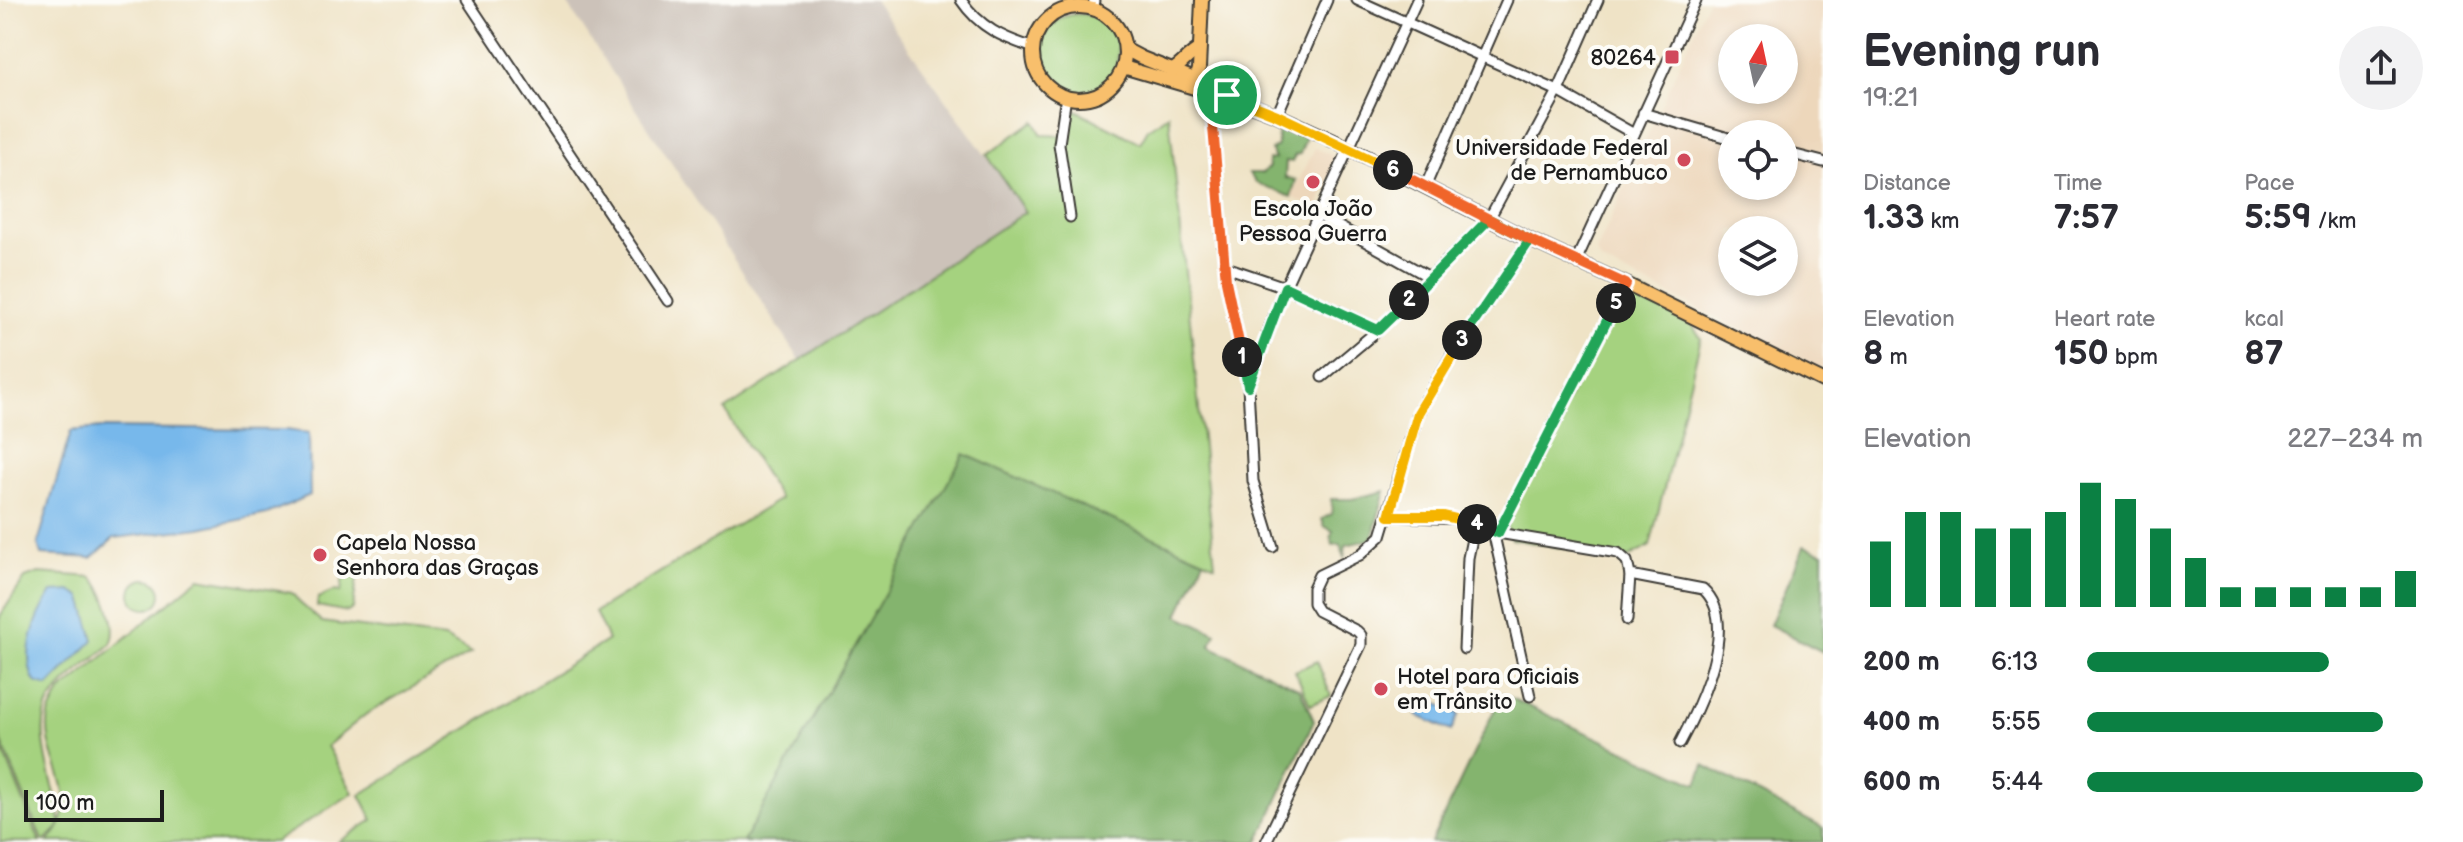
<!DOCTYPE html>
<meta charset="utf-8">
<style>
body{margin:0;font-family:"Balsamiq Sans",sans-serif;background:#f2f2f3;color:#2b2b33;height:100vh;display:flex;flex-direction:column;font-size:30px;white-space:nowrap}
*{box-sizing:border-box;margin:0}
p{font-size:26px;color:#7c7c81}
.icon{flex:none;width:44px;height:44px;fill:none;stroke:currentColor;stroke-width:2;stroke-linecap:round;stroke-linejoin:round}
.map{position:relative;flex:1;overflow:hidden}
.drawer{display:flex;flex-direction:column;background:#fff;width:640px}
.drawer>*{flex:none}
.needle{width:52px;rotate:9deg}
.tools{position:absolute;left:1718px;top:24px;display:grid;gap:16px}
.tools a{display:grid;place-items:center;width:80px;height:80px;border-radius:50%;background:#fff;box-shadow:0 4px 12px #0003;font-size:40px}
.scale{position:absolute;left:24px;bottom:20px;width:140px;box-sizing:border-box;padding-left:8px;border:4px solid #1c1c1c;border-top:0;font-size:22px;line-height:28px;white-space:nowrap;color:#1c1c1c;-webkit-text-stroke:6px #fdfcf7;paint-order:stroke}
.pin{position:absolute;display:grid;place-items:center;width:68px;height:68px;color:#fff;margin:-34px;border:4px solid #fff;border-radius:50%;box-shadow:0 2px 8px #0007}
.km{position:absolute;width:40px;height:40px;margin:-20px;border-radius:50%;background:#222;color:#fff;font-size:22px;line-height:40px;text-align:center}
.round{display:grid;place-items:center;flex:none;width:84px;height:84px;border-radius:42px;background:#f2f2f3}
.headline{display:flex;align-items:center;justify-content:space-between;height:136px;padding:0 40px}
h1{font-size:44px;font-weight:700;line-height:60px}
.stats{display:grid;grid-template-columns:repeat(3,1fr);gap:12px;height:136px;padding:8px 40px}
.stats div{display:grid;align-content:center}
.stats b{font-size:34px;font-weight:700}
.stats small{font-size:22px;font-weight:400}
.stats p{font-size:22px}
.chart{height:224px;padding:16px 40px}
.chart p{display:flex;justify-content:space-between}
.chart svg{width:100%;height:144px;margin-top:8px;stroke:#0b8043;stroke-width:6}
ul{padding:0 40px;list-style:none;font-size:26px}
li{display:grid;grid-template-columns:128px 96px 1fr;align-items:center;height:60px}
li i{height:20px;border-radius:10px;background:#0b8043}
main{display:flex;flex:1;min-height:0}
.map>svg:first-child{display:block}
.built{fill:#edd7bb;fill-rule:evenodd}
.industrial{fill:#ccc2b9}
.green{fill:#a5d27f;stroke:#60774e;stroke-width:2}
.forest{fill:#84b46e;stroke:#506845;stroke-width:2}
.water{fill:#77b8eb;stroke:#4a6a84;stroke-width:2}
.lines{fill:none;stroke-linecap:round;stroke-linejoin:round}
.minor-casing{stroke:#3c3a36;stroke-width:13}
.major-casing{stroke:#3c3a36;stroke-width:16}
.minor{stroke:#fff;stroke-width:9}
.major{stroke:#f8bf6c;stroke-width:12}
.split-1-casing{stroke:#fff;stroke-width:16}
.split-2-casing{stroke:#fff;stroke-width:16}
.split-3-casing{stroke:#fff;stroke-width:16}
.split-4-casing{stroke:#fff;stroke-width:16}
.split-5-casing{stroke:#fff;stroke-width:16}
.split-6-casing{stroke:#fff;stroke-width:16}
.split-7-casing{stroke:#fff;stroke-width:16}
.split-1{stroke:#f0652b;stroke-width:10}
.split-2{stroke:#22a559;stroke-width:10}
.split-3{stroke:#22a559;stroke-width:10}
.split-4{stroke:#f5b400;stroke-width:10}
.split-5{stroke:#22a559;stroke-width:10}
.split-6{stroke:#f0652b;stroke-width:10}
.split-7{stroke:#f5b400;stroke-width:10}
.poi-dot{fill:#d1495b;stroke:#fdfcf7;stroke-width:3}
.labels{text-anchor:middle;stroke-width:8;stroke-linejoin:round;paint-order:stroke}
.poi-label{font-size:22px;fill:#1c1c1c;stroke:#fdfcf7;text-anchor:end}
</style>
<main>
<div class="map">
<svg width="1823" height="842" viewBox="0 0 1823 842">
<rect width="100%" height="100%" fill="#fdfcf7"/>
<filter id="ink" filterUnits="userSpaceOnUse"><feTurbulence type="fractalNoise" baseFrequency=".0125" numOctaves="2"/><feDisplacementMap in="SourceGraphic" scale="16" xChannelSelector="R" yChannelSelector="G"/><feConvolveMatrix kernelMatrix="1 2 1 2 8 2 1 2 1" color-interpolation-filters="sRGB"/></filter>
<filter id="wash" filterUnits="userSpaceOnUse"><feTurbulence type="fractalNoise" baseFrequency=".006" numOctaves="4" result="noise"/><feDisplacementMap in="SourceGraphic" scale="32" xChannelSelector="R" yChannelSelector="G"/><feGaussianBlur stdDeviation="1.8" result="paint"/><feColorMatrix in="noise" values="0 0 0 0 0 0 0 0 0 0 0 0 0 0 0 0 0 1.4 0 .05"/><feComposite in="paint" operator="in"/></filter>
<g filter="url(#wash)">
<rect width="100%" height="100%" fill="#efe3c6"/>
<!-- built -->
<g class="built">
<path d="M 1708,0 L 1823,0 L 1823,369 L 1602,262 L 1596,252 ZM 1732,38 L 1784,38 L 1784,90 L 1732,90 ZM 1732,134 L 1784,134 L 1784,186 L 1732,186 ZM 1732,230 L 1784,230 L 1784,282 L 1732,282 Z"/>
<path d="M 1315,148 L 1333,156 L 1334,168 L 1317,208 L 1291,197 Z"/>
</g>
<!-- industrial -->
<path class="industrial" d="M 565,0 L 874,0 L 1026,212 L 800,360 Z"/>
<!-- green -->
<g class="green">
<circle cx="1079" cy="53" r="39"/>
<path d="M 1076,110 L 1140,143 L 1148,129 L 1169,115 L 1215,565 L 965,455 L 748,842 L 338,842 L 373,820 L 360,795 L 608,640 L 595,612 L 780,499 L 725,410 L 1025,212 L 987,155 L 1034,121 L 1042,135 L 1063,136 Z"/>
<path d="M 1626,284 L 1683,312 L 1701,338 L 1650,546 L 1626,559 L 1512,539 L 1505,524 Z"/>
<path d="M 39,573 L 92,577 C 105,590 121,629 110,645 C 91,662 65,679 51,700 C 31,731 57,787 60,822 L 58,828 L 45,841 L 42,840 L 0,737 L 0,616 L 25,578 Z"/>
<path d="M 343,575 L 357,578 L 353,608 L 348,612 L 317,606 L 318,598 L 333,591 L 341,592 Z"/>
<path d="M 199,578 L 292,593 L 300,603 L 322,622 L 445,638 L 471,653 L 365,715 L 327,746 L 353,793 L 275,842 L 48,842 C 90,796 40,762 49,715 C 51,708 57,699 60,692 Z"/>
<circle cx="146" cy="594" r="15"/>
<path d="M 1317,661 L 1331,696 L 1310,705 L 1295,671 Z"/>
<path d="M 0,743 L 40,842 L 0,842 Z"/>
</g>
<!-- forest -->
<g class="forest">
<path d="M 1283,128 L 1306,137 L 1300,154 L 1295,155 L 1292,162 L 1286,161 L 1285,178 L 1296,180 L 1291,197 L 1256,183 L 1249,173 L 1262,173 L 1269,167 L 1268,160 L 1275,159 L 1271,150 L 1277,146 L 1278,129 Z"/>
<path d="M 964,454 L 1204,560 L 1178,615 L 1216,633 L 1210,646 L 1300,689 L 1314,721 L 1258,842 L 743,842 Z"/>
<path d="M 1385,491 L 1372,539 L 1346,545 L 1344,558 L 1341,544 L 1333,545 L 1331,536 L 1333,531 L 1324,526 L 1322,519 L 1332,514 L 1331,499 L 1352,499 Z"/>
<path d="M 1804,546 L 1823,553 L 1823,652 L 1770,625 Z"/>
<path d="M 1502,694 L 1697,784 L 1704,765 L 1823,828 L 1823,842 L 1431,842 Z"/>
</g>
<!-- water -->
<g class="water">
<path d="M 101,428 L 286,430 L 309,433 L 310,495 L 267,514 L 200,528 L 114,538 L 92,558 L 41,555 L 38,543 L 71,431 Z"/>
<path d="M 71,591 L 82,598 L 94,640 L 48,686 L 35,682 C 20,655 36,616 52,592 Z"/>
<path d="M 1426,698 L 1459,714 L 1451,731 L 1417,715 Z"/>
</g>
</g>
<g filter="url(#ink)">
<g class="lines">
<!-- minor casing -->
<g class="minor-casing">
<g id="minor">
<path d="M 467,0 L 668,301"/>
<path d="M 961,0 C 980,28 1003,38 1034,48"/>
<path d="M 1357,0 L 1558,91 L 1634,134"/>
<path d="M 1093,9 L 1094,0"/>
<path d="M 1215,91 L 1212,115 L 1226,281 L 1248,386 L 1253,481 L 1273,547"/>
<path d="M 1066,96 L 1059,144 L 1070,217"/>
<path d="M 1643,113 L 1732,139"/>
<path d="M 1277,115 L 1327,0"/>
<path d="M 1784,152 L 1823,162"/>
<path d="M 1426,185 L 1507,0"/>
<path d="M 1318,215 L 1431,278"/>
<path d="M 1576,261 L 1696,0"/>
<path d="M 1226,267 L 1285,287 L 1378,330"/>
<path d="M 1322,377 L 1378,330 L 1489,219 L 1558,91 L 1598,0"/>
<path d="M 1248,386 L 1285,287 L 1417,0"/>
<path d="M 1389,516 L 1462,519 L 1498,533 L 1618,553 L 1627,561 L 1630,575 L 1703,589 C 1741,623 1699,707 1680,743"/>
<path d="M 1493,531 L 1530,696"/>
<path d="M 1498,533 L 1626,284"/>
<path d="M 1627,620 L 1630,575"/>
<path d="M 1464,649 L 1468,558 L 1475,524"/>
<path d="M 1266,842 L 1361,645 L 1361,635 L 1357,631 L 1318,611 L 1313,603 L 1313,588 L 1319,575 L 1360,555 L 1381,536 L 1418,413 L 1450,358 L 1530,240"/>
</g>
</g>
<!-- major casing -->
<g class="major-casing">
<g id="major">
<circle cx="1079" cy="53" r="46"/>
<path d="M 1125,49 L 1142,58 L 1192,78"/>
<path d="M 1123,67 L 1208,92 L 1215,91 L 1277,115 L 1347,147 L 1530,240 L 1626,284 L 1823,381"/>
<path d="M 1173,70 C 1183,64 1189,54 1199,49"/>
<path d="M 1194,87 L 1199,69 L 1202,0"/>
</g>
</g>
<!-- minor -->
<use href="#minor" class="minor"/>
<!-- major -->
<use href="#major" class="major"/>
</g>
</g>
<g class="lines" filter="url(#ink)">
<!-- split-1 casing -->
<g class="split-1-casing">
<path id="split-1" d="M 1227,95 L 1215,91 L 1212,115 L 1226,281 L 1242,357"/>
</g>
<!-- split-2 casing -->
<g class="split-2-casing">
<path id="split-2" d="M 1242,357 L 1248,386 L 1285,287 L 1378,330 L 1409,300"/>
</g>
<!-- split-3 casing -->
<g class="split-3-casing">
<path id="split-3" d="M 1409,300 L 1489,219 L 1530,240 L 1462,340"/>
</g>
<!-- split-4 casing -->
<g class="split-4-casing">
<path id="split-4" d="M 1462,340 L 1418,413 L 1389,516 L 1444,516 L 1477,524"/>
</g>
<!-- split-5 casing -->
<g class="split-5-casing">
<path id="split-5" d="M 1477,524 L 1498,533 L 1616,303"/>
</g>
<!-- split-6 casing -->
<g class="split-6-casing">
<path id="split-6" d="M 1393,170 L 1530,240 L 1626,284 L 1616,303"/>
</g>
<!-- split-7 casing -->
<g class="split-7-casing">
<path id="split-7" d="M 1227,95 L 1277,115 L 1393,170"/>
</g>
<!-- split-1 -->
<use href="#split-1" class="split-1"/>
<!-- split-2 -->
<use href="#split-2" class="split-2"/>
<!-- split-3 -->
<use href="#split-3" class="split-3"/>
<!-- split-4 -->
<use href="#split-4" class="split-4"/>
<!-- split-5 -->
<use href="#split-5" class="split-5"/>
<!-- split-6 -->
<use href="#split-6" class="split-6"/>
<!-- split-7 -->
<use href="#split-7" class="split-7"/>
</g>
<!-- markers -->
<g class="poi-dot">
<rect x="1664" y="49" width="16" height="16" rx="4"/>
<circle cx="1684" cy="160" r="8"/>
<circle cx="1313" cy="182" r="8"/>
<circle cx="320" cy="555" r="8"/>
<circle cx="1381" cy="689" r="8"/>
</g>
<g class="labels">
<!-- poi labels -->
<g class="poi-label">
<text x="1656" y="65">80264</text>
<text x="1668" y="155">Universidade Federal<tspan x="1668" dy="25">de Pernambuco</tspan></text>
<text x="1313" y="216" text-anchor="middle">Escola João<tspan x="1313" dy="25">Pessoa Guerra</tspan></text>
<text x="336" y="550" text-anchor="start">Capela Nossa<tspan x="336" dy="25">Senhora das Graças</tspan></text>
<text x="1397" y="684" text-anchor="start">Hotel para Oficiais<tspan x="1397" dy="25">em Trânsito</tspan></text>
</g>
</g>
</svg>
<div class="tools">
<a><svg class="needle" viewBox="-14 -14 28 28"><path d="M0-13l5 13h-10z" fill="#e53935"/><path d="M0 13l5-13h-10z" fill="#7c7c81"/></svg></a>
<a><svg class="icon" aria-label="locate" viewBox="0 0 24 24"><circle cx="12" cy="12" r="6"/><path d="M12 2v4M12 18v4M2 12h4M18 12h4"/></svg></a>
<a><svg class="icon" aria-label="layers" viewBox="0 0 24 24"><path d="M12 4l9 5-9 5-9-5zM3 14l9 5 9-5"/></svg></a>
</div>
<div class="scale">100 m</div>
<div class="pin" style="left:1227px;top:95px;background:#1e9e55"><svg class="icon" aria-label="arrive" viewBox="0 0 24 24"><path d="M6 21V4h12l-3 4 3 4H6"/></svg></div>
<b class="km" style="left:1242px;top:357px">1</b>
<b class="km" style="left:1409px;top:300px">2</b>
<b class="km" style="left:1462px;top:340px">3</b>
<b class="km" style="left:1477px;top:524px">4</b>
<b class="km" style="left:1616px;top:303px">5</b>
<b class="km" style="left:1393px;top:170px">6</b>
</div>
<section class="drawer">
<div class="headline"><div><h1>Evening run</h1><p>19:21</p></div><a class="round"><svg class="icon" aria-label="share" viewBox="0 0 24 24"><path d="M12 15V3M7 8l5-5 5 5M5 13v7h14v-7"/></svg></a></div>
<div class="stats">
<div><p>Distance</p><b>1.33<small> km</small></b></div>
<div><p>Time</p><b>7:57</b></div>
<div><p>Pace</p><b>5:59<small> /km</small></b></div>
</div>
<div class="stats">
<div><p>Elevation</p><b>8<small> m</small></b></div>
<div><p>Heart rate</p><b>150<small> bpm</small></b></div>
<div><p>kcal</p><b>87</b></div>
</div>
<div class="chart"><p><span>Elevation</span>227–234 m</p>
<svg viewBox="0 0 160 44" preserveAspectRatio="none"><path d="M5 44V24M15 44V15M25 44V15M35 44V20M45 44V20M55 44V15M65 44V6M75 44V11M85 44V20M95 44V29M105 44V38M115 44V38M125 44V38M135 44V38M145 44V38M155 44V33"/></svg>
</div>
<ul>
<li><b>200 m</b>6:13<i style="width:72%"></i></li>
<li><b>400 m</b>5:55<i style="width:88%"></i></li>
<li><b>600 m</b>5:44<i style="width:100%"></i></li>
</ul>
</section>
</main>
